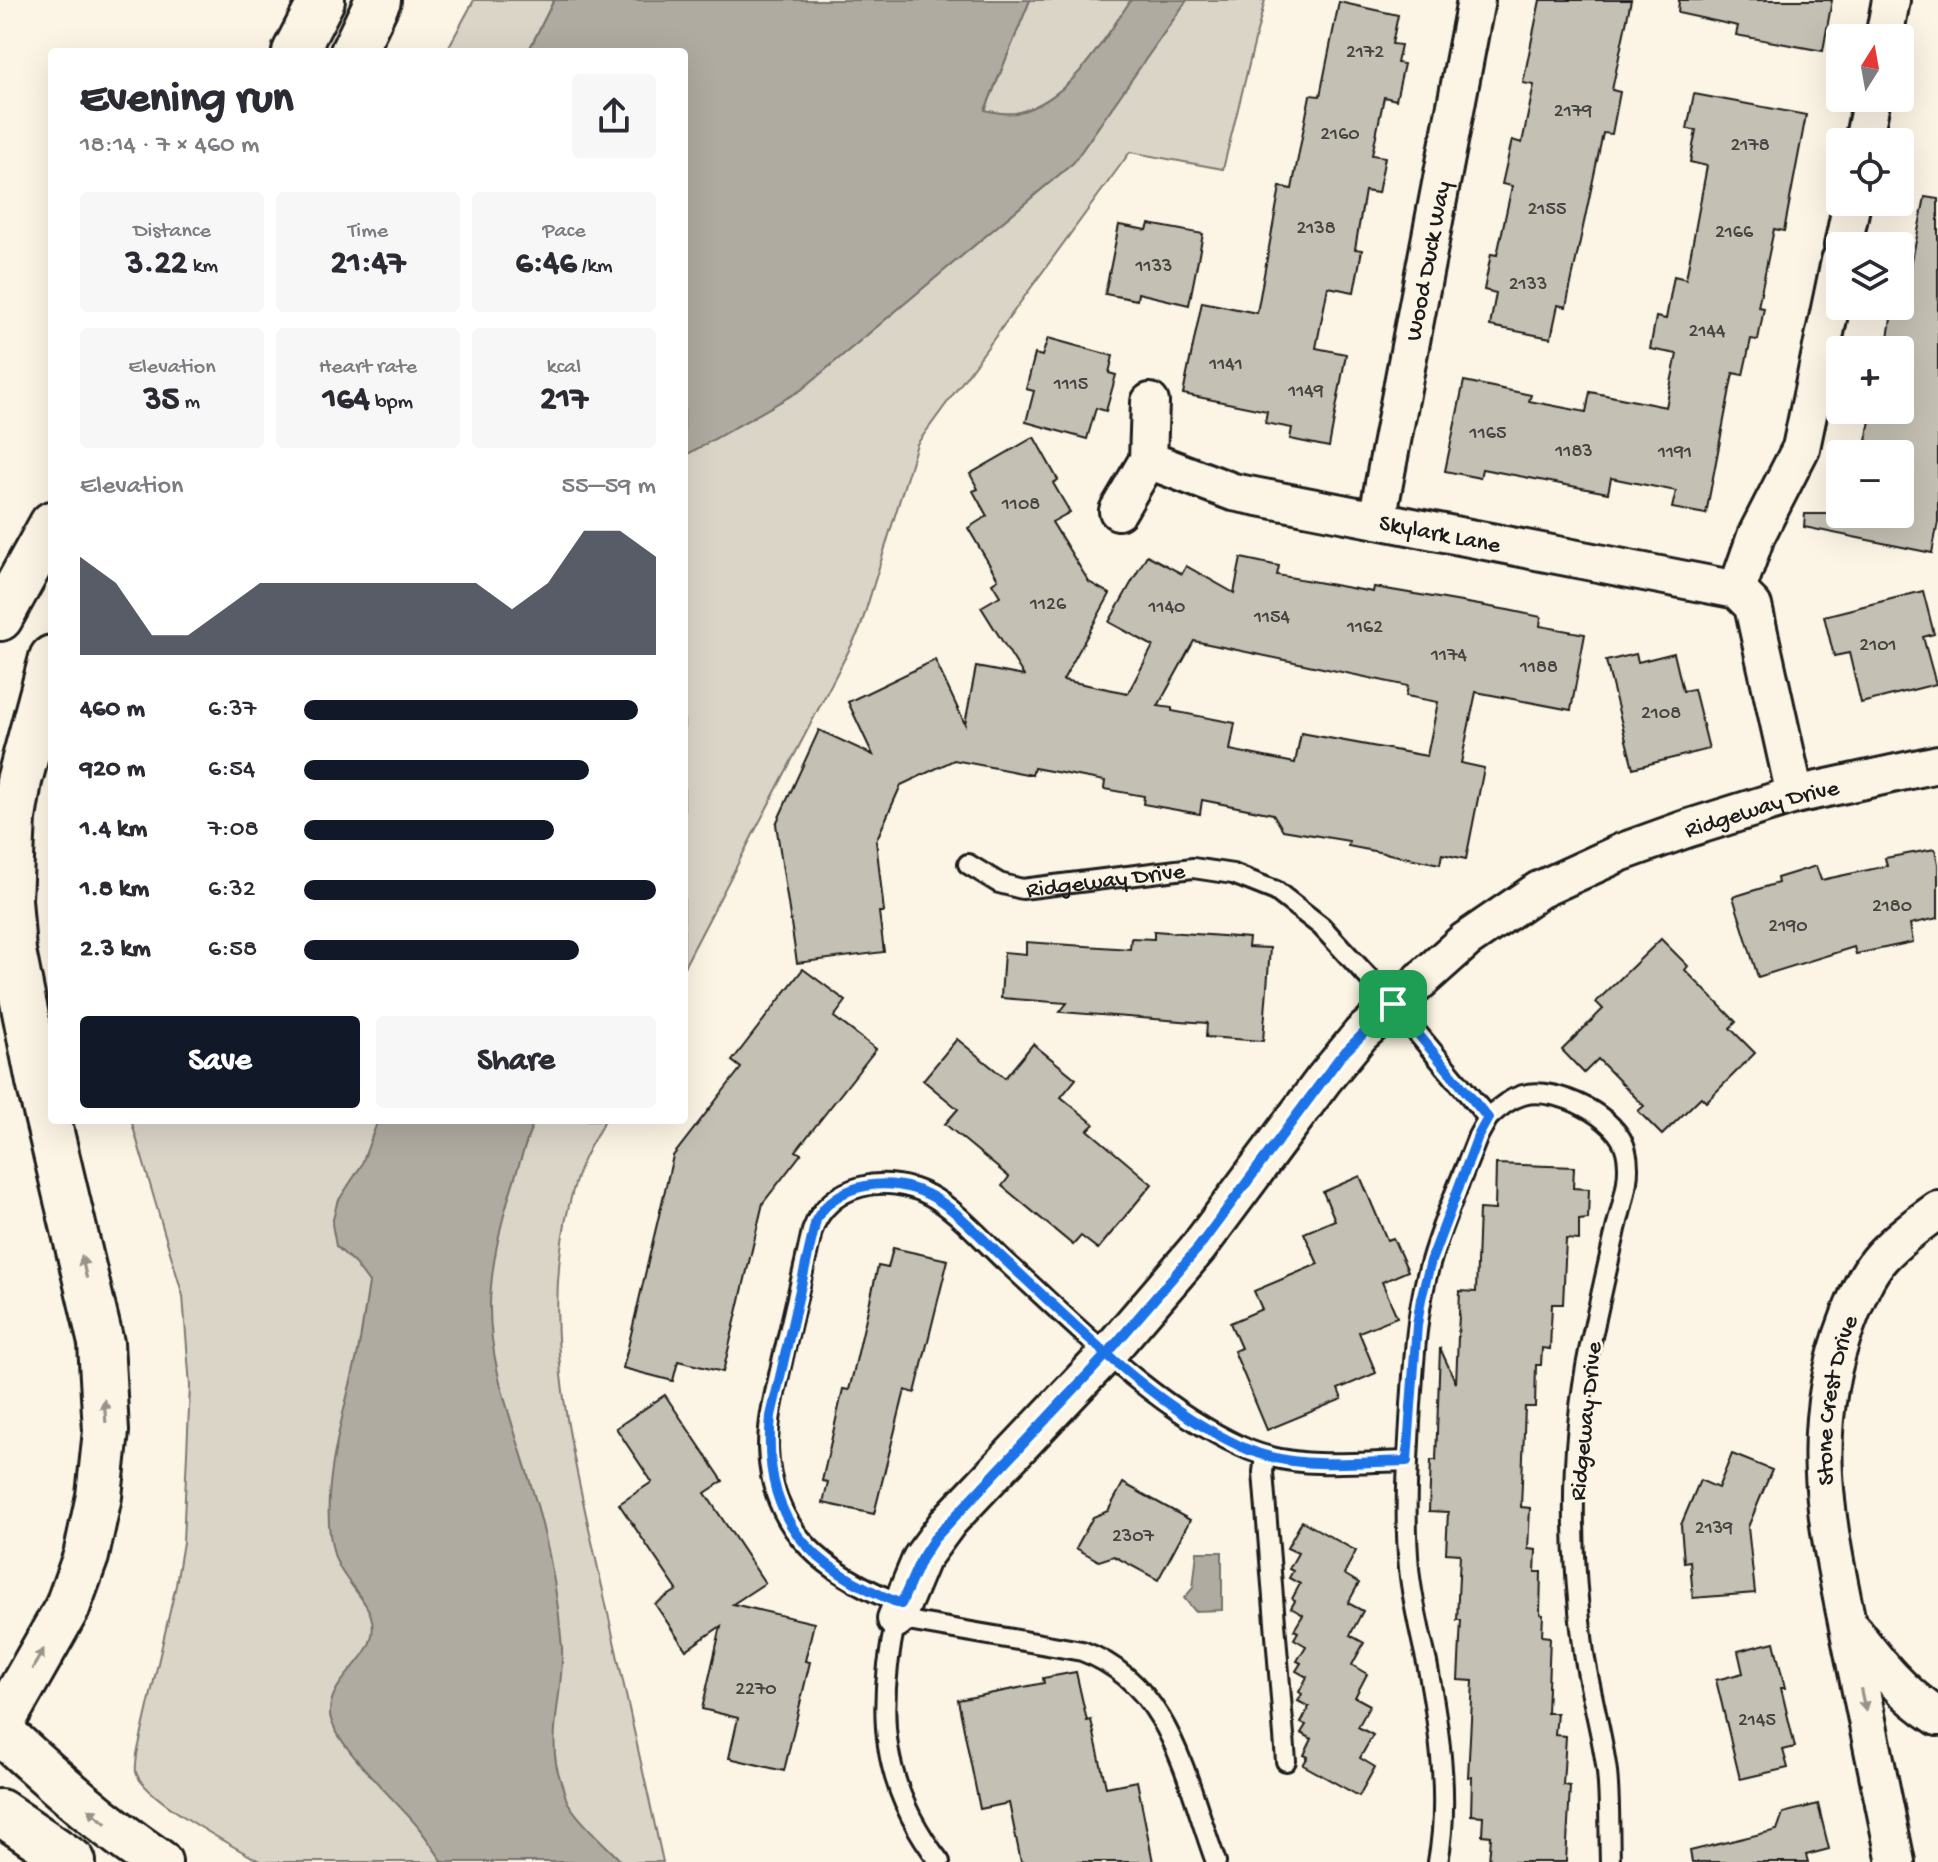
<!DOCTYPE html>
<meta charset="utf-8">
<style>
body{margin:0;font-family:"Gochi Hand",sans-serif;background:#f7f7f7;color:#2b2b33;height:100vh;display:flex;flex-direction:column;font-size:30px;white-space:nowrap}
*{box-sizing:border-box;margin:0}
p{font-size:26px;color:#7c7c81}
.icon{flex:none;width:44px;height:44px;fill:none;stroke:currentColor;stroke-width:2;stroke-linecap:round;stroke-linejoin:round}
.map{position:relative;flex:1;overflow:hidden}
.sheet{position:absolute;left:48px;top:48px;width:640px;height:1076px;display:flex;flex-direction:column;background:#fff;border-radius:8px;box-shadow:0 8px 32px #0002}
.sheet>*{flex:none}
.needle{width:52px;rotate:11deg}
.controls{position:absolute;left:1826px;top:24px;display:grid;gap:16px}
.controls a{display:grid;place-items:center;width:88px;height:88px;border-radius:8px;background:#fff;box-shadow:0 8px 32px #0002;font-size:40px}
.pin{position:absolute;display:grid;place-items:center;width:68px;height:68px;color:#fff;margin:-34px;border-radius:16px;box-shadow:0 4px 12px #0006}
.round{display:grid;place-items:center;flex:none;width:84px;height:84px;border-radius:8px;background:#f7f7f7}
.head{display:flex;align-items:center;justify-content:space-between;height:136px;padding:0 32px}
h1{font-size:44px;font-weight:800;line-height:60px}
.stats{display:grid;grid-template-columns:repeat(3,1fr);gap:12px;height:136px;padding:8px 32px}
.stats div{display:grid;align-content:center;border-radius:8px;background:#f7f7f7;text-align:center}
.stats b{font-size:34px;font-weight:800}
.stats small{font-size:22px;font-weight:400}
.stats p{font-size:22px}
.chart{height:224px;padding:16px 32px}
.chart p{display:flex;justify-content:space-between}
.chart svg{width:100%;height:144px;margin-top:8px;fill:#111827;opacity:.7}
.action{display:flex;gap:16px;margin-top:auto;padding:16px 32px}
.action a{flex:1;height:92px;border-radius:8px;background:#111827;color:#fff;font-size:32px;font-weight:800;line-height:92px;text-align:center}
.action a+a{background:#f7f7f7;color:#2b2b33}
ul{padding:0 32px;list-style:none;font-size:26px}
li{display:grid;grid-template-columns:128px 96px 1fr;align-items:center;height:60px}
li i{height:20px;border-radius:10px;background:#111827}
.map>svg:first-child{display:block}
.green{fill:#dbd5c8;stroke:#7c7872;stroke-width:2}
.water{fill:#b0aba1;stroke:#75726c;stroke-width:2}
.building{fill:#c4c0b3;stroke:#1c1c1c;stroke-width:2;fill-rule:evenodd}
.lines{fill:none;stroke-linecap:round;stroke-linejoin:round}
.lane-casing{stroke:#1c1c1c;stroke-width:24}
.street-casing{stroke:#1c1c1c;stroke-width:42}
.secondary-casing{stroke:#1c1c1c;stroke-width:50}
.highway-casing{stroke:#1c1c1c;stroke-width:50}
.lane{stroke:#fcf5e5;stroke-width:18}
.street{stroke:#fcf5e5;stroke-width:36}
.secondary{stroke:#fcf5e5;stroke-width:44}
.highway{stroke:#fcf5e5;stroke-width:44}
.oneway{fill:#97938b}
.route-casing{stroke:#fff;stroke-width:16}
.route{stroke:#1a73e8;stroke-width:10}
.labels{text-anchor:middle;stroke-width:6;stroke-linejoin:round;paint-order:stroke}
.number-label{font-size:20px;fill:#464542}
.street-label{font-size:24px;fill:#1c1c1c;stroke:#fcf5e5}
</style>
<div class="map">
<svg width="1938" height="1862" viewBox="0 0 1938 1862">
<rect width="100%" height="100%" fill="#fcf5e5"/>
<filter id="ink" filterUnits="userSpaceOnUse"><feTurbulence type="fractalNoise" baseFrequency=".0125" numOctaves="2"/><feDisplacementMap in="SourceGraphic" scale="16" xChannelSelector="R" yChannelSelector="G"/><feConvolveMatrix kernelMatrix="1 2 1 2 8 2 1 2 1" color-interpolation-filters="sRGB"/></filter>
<g filter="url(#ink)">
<!-- green -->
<g class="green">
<path d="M 474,0 L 554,0 L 528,52 L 446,52 Z"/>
<path d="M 1030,0 L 1131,0 C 1102,43 1071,100 1016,113 C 1007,115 994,112 985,111 Z"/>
<path d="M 1187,0 L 1265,0 L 1223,169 L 1130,152 L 917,444 L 860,629 L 684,967 L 684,456 L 801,390 L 1073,163 Z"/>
<path d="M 131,1120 L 605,1120 C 597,1134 588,1148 582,1163 C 530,1301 571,1445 601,1582 C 622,1676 643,1769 663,1862 L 261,1862 C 236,1848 142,1798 136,1772 C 135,1767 137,1759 137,1754 L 176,1585 L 183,1542 L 190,1386 L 183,1296 Z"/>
</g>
<!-- water -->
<g class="water">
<path d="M 554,0 L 1030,0 L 985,110 C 994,112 1007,115 1016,113 C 1071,100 1102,42 1131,0 L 1187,0 L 1073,163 L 801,390 L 684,456 L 684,52 L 528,52 Z"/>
<path d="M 378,1120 L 534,1120 C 514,1178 492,1241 490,1303 C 489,1364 511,1418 528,1475 C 546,1531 558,1589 562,1648 C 564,1684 550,1727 556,1763 C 558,1775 563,1787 566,1798 C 571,1814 609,1848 622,1862 L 443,1862 C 435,1851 427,1838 418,1827 C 399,1803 330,1741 330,1713 C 329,1674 383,1658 371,1616 C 365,1596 341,1579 334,1554 C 317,1496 344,1413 357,1356 C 362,1332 365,1307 369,1283 L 355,1264 L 336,1246 L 332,1224 L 337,1203 L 361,1166 Z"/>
<path d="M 1197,1552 L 1222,1552 L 1222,1610 L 1195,1611 L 1184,1598 L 1193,1588 Z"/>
</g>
<!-- building -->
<g class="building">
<path d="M 1540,0 L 1631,0 L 1612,90 L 1620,92 L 1612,134 L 1603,133 L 1566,307 L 1558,305 L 1551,338 L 1490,326 L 1496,293 L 1484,290 L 1491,254 L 1497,255 L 1512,186 L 1502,184 L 1512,140 L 1522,143 L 1534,85 L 1523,83 Z"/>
<path d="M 1679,0 L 1832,0 L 1823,51 L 1736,35 L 1738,26 L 1678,13 Z"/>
<path d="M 1339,2 L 1398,15 L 1392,44 L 1401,45 L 1397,63 L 1404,64 L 1396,100 L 1384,97 L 1372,155 L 1385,157 L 1378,193 L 1365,191 L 1355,249 L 1362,250 L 1354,292 L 1328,287 L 1316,348 L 1346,354 L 1329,447 L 1290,439 L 1292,428 L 1265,423 L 1267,411 L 1183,394 L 1202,302 L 1257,313 L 1280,187 L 1292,189 L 1310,95 L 1320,96 Z"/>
<path d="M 1694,94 L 1806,115 L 1784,231 L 1774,229 L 1758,307 L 1764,308 L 1758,340 L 1751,339 L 1743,375 L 1733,373 L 1706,514 L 1672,508 L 1676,491 L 1611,478 L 1608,493 L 1482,469 L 1480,478 L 1445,471 L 1464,381 L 1531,395 L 1529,401 L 1586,412 L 1590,392 L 1666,407 L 1677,354 L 1650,349 L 1656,317 L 1666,319 L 1674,276 L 1686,279 L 1707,166 L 1690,162 L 1696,130 L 1687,129 Z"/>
<path d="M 1925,197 L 1938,199 L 1938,522 L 1932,553 L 1804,527 L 1805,514 L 1900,514 L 1900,448 L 1866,441 L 1872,410 L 1900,410 L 1900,340 L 1888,338 L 1893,306 L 1900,306 L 1903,284 L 1907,285 Z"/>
<path d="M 1149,224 L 1203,234 L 1189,305 L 1138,293 L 1137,300 L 1105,294 L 1119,225 L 1147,230 Z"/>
<path d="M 1048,338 L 1113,356 L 1109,373 L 1116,375 L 1106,411 L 1096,408 L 1087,439 L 1026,422 L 1034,391 L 1026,389 L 1035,354 L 1042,356 Z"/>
<path d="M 1034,437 L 1058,480 L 1053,483 L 1070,512 L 1052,522 L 1089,582 L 1110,594 L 1063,680 L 1128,693 L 1153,646 L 1109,622 L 1147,555 L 1182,574 L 1186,566 L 1234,593 L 1241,558 L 1279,566 L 1277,575 L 1373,592 L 1374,587 L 1508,610 L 1541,617 L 1540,626 L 1585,634 L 1571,710 L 1476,692 L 1461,763 L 1484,768 L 1466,859 L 1442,854 L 1440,864 L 1348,846 L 1349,841 L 1283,830 L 1273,814 L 1202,800 L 1200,814 L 1143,804 L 1144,796 L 1104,789 L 1105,781 L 1034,768 L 1032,775 L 954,760 L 901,785 L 876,841 L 884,912 L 879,912 L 884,952 L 797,963 L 776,824 L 819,730 L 873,755 L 848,702 L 935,660 L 965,724 L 976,667 L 1024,676 L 981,607 L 1000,596 L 992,583 L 998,579 L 968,528 L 987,516 L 973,491 L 978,489 L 970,474 ZM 1194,641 L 1408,686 L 1406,696 L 1438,702 L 1427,756 L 1301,733 L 1295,763 L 1230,750 L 1235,723 L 1172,711 L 1172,708 L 1158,706 Z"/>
<path d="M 1923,591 L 1934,634 L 1923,637 L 1936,684 L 1861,703 L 1849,653 L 1834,656 L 1824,616 Z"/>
<path d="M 1674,653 L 1683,691 L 1694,689 L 1709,749 L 1633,768 L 1606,661 L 1636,654 L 1638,662 Z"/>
<path d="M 1935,849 L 1938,864 L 1938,918 L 1910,924 L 1913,942 L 1856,954 L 1854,947 L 1758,977 L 1733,897 L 1778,883 L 1777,878 L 1816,866 L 1821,880 L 1887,866 L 1885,858 Z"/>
<path d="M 1154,931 L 1249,938 L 1248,947 L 1270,948 L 1263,1041 L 1206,1037 L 1207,1023 L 1060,1012 L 1067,1003 L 1001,998 L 1004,952 L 1026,954 L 1026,942 L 1130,949 L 1131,938 L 1154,939 Z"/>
<path d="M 1661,939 L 1688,966 L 1685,970 L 1736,1022 L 1730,1028 L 1755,1053 L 1706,1102 L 1701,1097 L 1662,1135 L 1638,1111 L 1644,1106 L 1598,1059 L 1584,1073 L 1562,1050 L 1603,1009 L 1596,1002 Z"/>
<path d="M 803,969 L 846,1001 L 834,1017 L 876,1049 L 796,1151 L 801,1154 L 763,1203 L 723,1372 L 678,1361 L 673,1381 L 623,1368 L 673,1156 L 741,1068 L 732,1061 Z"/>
<path d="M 957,1039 L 1005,1078 L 1033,1044 L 1076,1079 L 1061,1097 L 1094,1124 L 1088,1130 L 1152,1184 L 1098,1249 L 1081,1236 L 1073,1245 L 1002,1186 L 1009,1177 L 945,1124 L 958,1109 L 923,1080 Z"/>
<path d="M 1496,1164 L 1574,1167 L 1573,1188 L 1589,1189 L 1588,1219 L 1579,1220 L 1579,1240 L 1566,1239 L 1563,1304 L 1552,1304 L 1550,1349 L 1542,1348 L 1541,1365 L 1536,1365 L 1535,1407 L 1525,1407 L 1521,1507 L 1530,1508 L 1528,1549 L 1536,1550 L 1535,1572 L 1541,1572 L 1540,1614 L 1543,1615 L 1542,1636 L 1550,1637 L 1547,1713 L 1557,1713 L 1555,1735 L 1566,1736 L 1563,1785 L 1570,1786 L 1566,1862 L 1489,1862 L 1491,1836 L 1482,1835 L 1483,1816 L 1471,1815 L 1472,1777 L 1468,1777 L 1473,1681 L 1458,1680 L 1461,1620 L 1457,1620 L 1460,1554 L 1446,1553 L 1448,1512 L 1429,1511 L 1431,1460 L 1436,1460 L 1440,1348 L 1456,1383 L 1460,1291 L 1476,1292 L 1479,1209 L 1495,1210 Z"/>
<path d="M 1360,1176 L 1387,1240 L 1393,1238 L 1408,1271 L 1382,1282 L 1397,1317 L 1359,1332 L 1376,1373 L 1338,1389 L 1342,1399 L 1267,1430 L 1234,1351 L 1241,1348 L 1230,1323 L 1262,1309 L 1254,1291 L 1318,1264 L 1304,1233 L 1335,1220 L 1323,1192 Z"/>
<path d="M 893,1248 L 948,1260 L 915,1393 L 905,1390 L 874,1514 L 823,1503 L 828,1482 L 822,1481 L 843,1389 L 849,1390 L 854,1370 L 878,1266 L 888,1268 Z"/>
<path d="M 665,1395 L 723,1481 L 705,1493 L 765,1583 L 733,1604 L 814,1623 L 805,1661 L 810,1662 L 784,1771 L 729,1758 L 738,1718 L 702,1709 L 721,1626 L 686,1650 L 655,1604 L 677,1590 L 619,1504 L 652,1482 L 616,1428 Z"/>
<path d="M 1732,1454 L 1772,1470 L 1748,1527 L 1755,1593 L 1693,1598 L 1690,1561 L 1684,1562 L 1681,1525 L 1700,1480 L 1718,1488 Z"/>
<path d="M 1123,1483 L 1190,1520 L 1158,1580 L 1114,1556 L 1099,1561 L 1076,1548 L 1093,1517 L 1108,1511 Z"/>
<path d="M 1302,1521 L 1356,1551 L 1344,1574 L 1359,1583 L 1348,1603 L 1363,1611 L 1350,1635 L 1364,1643 L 1352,1665 L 1367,1674 L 1355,1697 L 1370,1705 L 1358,1727 L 1373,1735 L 1360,1758 L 1375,1767 L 1359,1796 L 1303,1765 L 1308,1757 L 1304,1755 L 1312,1739 L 1301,1733 L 1306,1725 L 1301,1723 L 1309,1707 L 1298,1701 L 1302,1694 L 1299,1692 L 1307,1677 L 1296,1671 L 1301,1663 L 1297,1661 L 1306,1646 L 1294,1639 L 1298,1632 L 1294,1630 L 1303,1615 L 1291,1608 L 1295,1601 L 1292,1599 L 1300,1584 L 1289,1578 L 1293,1571 L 1289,1569 L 1298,1553 L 1287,1548 Z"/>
<path d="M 1774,1642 L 1785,1688 L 1781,1688 L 1795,1747 L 1783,1750 L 1788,1768 L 1740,1779 L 1716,1680 L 1743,1673 L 1738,1651 Z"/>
<path d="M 1076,1672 L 1087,1721 L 1091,1720 L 1106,1787 L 1137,1781 L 1153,1862 L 1021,1862 L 1009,1803 L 980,1809 L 958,1700 L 1044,1683 L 1043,1678 Z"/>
<path d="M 1818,1804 L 1829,1849 L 1806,1855 L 1808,1862 L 1692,1862 L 1690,1851 L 1777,1830 L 1783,1813 Z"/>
</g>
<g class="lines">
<!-- lane casing -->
<g class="lane-casing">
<g id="lane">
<path id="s1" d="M 968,864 L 999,883 L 1022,889 L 1193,868 L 1233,874 L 1276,891 L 1321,926 L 1393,1004 L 1488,1118 L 1478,1136 C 1460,1183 1438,1230 1426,1279 C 1416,1320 1414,1362 1411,1405 C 1408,1459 1404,1514 1409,1568 C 1412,1600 1420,1632 1427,1663 C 1439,1727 1450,1798 1438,1862"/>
<path d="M 1488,1118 C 1498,1108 1509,1099 1523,1095 C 1556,1086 1618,1116 1626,1151 C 1633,1177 1620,1209 1615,1234 C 1606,1272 1598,1309 1590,1346 C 1569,1447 1570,1551 1584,1653 C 1590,1693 1602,1732 1607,1772 C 1610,1801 1609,1832 1610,1862"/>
<path d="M 1265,1456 L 1263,1472 L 1286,1761"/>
<path d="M 901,1604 C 829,1575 770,1533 768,1447 C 768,1416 777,1386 783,1357 C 793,1315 803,1273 812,1231 C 829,1183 887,1173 929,1195 C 956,1209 984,1242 1007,1263 C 1079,1328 1150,1404 1240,1446 C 1292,1471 1352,1462 1407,1461"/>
<path d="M 940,1862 C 880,1785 876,1711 896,1619 L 1082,1651 C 1172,1684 1186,1782 1216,1862"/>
</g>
</g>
<!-- street casing -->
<g class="street-casing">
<g id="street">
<path d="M 1884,38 L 1891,0"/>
<path d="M 1863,142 L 1872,98"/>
<path d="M 1843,246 L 1852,202"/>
<path id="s2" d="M 1148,460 L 1233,492 L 1737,590 L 1753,606 L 1795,795"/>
<path d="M 1118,511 L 1148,460 L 1150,402"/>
<path id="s3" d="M 1377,520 L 1476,0"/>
<path d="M 1737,590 L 1756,536 L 1801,448 L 1840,261"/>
<path id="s4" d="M 896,1619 L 921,1559 L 949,1521 L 1107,1354 L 1198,1248 L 1324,1079 L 1361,1034 L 1466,940 L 1539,890 L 1622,852 L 1686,829 L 1795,795 L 1938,764"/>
<path d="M 1853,1631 C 1880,1666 1900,1692 1938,1717"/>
<path id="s5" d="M 1896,1862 C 1881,1789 1866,1715 1851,1642 C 1828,1528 1804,1434 1848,1320 C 1856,1299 1866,1273 1882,1256 C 1899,1238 1918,1224 1938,1210"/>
</g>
</g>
<!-- secondary casing -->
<g class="secondary-casing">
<g id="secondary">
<path d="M 0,1731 C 51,1778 102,1824 159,1862"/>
<path d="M 0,1812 L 73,1862"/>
</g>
</g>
<!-- highway casing -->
<g class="highway-casing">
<g id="highway">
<path d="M 295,52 L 322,0"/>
<path d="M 353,52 L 378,0"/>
<path d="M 0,618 L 52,524"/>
<path d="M 0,1726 L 67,1608 L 86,1556 L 99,1496 L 106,1431 L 101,1343 L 39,1082 L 13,951 L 9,899 L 13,818 L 19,781 L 52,658"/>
</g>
</g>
<!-- lane -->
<use href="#lane" class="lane"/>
<!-- street -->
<use href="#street" class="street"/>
<!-- secondary -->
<use href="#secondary" class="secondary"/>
<!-- highway -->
<use href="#highway" class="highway"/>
</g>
<!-- one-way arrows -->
<defs><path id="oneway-solid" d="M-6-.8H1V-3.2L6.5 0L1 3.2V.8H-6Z" transform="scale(2)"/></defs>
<g class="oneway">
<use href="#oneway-solid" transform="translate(84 1267) rotate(-103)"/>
<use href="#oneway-solid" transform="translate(105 1411) rotate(-94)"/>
<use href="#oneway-solid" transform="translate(38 1659) rotate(-60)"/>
<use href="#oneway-solid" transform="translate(1863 1700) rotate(78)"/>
<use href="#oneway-solid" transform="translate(97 1816) rotate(-140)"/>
</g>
</g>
<g class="lines" filter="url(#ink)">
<!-- route casing -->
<g class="route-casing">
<path id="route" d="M 1393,1004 L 1340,1057 L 1198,1248 L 1107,1354 L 934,1539 L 921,1559 L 901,1604 C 810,1567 761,1521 771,1416 L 816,1220 C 837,1181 892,1176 929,1195 C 956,1208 984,1241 1007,1262 C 1079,1328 1150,1404 1240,1446 C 1291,1471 1352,1462 1407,1461 L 1417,1325 L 1421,1299 L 1431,1261 L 1478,1136 L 1488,1118 L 1393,1004"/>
</g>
<!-- route -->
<use href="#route" class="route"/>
</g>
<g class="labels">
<!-- number labels -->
<g class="number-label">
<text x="1365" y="57">2172</text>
<text x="1573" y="116">2179</text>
<text x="1340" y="139">2160</text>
<text x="1750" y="150">2178</text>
<text x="1547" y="214">2155</text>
<text x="1316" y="233">2138</text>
<text x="1734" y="237">2166</text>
<text x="1154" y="271">1133</text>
<text x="1528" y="289">2133</text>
<text x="1707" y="336">2144</text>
<text x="1226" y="369">1141</text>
<text x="1071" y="389">1115</text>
<text x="1306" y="396">1149</text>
<text x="1488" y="438">1165</text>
<text x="1574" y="456">1183</text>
<text x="1675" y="457">1191</text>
<text x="1021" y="509">1108</text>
<text x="1048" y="609">1126</text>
<text x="1167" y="612">1140</text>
<text x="1272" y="622">1154</text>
<text x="1365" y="632">1162</text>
<text x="1878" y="650">2101</text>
<text x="1449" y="660">1174</text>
<text x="1539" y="672">1188</text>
<text x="1661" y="718">2108</text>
<text x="1892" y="911">2180</text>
<text x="1788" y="931">2190</text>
<text x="1714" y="1533">2139</text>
<text x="1133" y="1541">2307</text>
<text x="756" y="1694">2270</text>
<text x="1757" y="1725">2145</text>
</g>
<!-- street labels -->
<g class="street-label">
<text dy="8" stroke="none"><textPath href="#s3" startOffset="264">Wood Duck Way</textPath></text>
<text dy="8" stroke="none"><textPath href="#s2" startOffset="302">Skylark Lane</textPath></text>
<text dy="8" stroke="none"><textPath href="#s4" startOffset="1218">Ridgeway Drive</textPath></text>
<text dy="8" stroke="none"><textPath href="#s1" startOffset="144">Ridgeway Drive</textPath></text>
<text dy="8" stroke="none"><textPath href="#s5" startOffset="470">Stone Crest Drive</textPath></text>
<text transform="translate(1584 1421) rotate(-84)" y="8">Ridgeway Drive</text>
</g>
</g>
</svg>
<div class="controls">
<a><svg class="needle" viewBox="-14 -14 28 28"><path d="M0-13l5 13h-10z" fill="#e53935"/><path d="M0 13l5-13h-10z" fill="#7c7c81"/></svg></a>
<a><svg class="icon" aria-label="locate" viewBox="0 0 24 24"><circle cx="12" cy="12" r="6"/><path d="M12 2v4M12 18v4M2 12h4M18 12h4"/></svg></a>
<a><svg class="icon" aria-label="layers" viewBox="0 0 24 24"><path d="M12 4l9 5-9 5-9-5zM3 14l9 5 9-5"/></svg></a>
<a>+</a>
<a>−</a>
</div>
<div class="pin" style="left:1393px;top:1004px;background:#1e9e55"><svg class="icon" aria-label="arrive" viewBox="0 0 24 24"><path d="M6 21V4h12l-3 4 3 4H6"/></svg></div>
<section class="sheet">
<div class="head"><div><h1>Evening run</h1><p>18:14 · 7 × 460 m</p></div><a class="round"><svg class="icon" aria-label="share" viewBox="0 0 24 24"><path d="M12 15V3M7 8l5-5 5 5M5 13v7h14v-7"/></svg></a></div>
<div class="stats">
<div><p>Distance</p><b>3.22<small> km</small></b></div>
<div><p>Time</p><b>21:47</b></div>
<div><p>Pace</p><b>6:46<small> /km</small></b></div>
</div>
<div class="stats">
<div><p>Elevation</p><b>35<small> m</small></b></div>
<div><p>Heart rate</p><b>164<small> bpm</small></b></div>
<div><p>kcal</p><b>217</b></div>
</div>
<div class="chart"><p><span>Elevation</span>55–59 m</p>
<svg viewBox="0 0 160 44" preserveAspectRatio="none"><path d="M0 44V14L10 22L20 38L30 38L40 30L50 22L60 22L70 22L80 22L90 22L100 22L110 22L120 30L130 22L140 6L150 6L160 14V44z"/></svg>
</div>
<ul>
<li><b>460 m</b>6:37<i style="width:95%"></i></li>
<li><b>920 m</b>6:54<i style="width:81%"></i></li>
<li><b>1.4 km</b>7:08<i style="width:71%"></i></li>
<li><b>1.8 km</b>6:32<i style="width:100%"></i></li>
<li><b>2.3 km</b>6:58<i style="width:78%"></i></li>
</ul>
<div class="action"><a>Save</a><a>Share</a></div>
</section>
</div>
